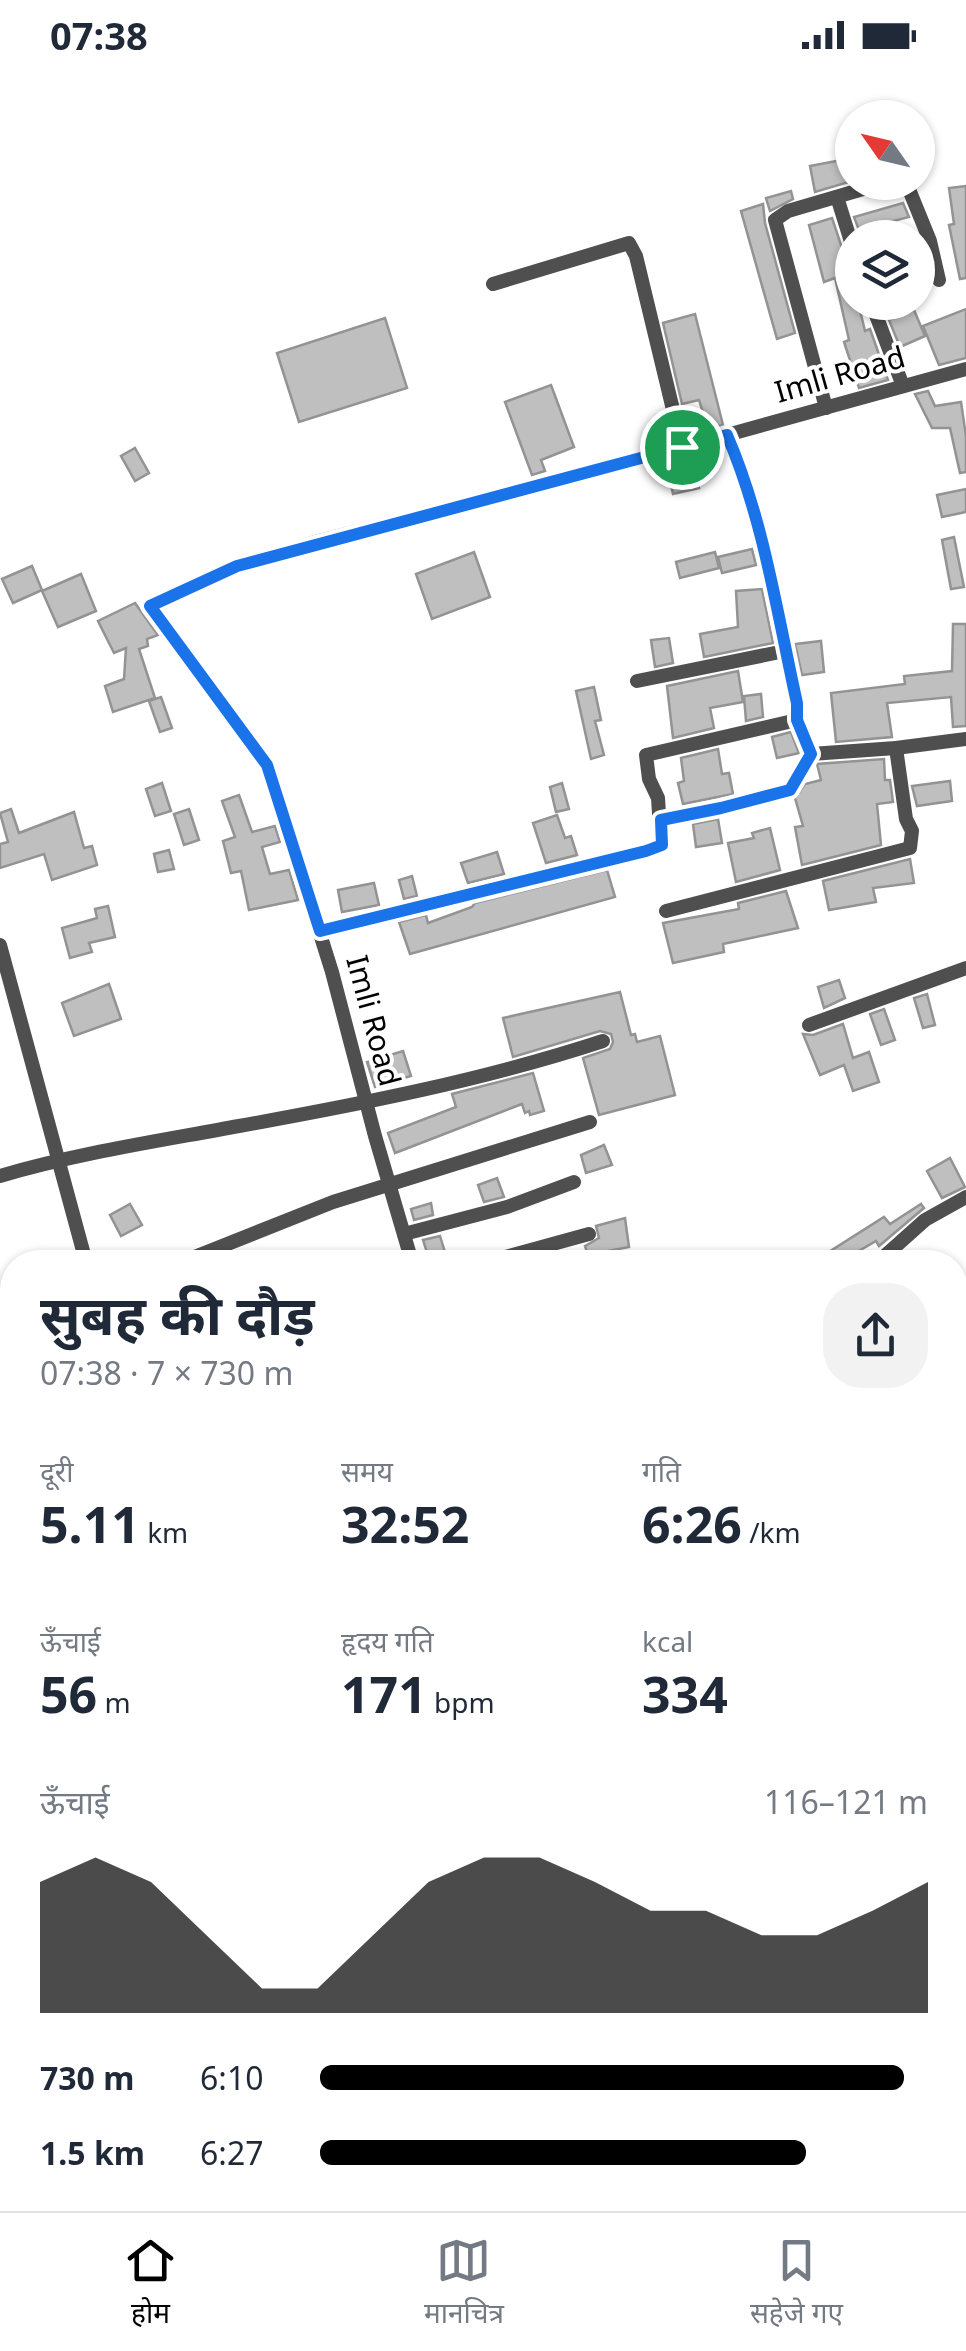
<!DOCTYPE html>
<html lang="hi">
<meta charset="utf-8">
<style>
body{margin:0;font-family:"Noto Sans","Noto Sans Devanagari",sans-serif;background:#f2f2f3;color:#1f2937;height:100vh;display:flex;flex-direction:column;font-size:38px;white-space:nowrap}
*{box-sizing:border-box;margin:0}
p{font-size:32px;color:#747a83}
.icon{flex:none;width:55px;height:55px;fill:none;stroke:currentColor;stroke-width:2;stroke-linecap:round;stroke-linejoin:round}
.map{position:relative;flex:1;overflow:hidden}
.details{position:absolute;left:0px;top:1180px;width:968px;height:962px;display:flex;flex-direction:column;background:#fff;border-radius:40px 40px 0 0;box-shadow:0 2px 8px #0004}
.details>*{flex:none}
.needle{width:65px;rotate:304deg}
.tools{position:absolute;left:835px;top:30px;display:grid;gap:20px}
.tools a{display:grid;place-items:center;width:100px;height:100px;border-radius:50%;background:#fff;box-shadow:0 2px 8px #0004;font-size:50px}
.pin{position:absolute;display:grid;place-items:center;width:85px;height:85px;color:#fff;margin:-42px;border:5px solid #fff;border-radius:50%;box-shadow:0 2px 10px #0007}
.round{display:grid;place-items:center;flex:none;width:105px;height:105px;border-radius:40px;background:#f2f2f3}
.head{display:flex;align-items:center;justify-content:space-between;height:170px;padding:0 40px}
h1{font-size:55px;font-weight:700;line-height:75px}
.metrics{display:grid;grid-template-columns:repeat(3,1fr);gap:15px;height:170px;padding:10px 40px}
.metrics div{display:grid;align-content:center}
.metrics b{font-size:50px;font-weight:700}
.metrics small{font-size:28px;font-weight:400}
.metrics p{font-size:28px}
.chart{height:280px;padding:20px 40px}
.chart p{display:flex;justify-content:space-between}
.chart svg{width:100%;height:180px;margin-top:10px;fill:#000;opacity:.7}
ul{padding:0 40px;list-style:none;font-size:32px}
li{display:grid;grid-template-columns:160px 120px 1fr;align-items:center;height:75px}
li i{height:25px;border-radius:12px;background:#000}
.status{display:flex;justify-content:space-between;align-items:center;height:70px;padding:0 50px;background:#fff;direction:ltr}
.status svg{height:28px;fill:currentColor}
.tab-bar{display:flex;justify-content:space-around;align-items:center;height:140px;border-top:2px solid #e0e1e3;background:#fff;font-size:28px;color:#747a83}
.tab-bar a{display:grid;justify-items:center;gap:5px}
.tab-bar .selected{color:#000}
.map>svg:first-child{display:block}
.building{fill:#bfbfbf;stroke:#939393;stroke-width:2.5}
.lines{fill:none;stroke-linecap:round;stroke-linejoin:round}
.street{stroke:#4f4f4f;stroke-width:14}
.secondary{stroke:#1c1c1c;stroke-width:20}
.route-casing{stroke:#fff;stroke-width:20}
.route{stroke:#1a73e8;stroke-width:12}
.labels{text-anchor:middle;stroke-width:8;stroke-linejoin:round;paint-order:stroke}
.street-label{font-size:30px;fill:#000;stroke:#fff}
</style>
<div class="status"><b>07:38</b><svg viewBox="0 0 49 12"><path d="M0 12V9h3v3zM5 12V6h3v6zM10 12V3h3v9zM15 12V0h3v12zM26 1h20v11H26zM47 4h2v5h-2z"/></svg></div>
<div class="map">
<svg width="966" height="2141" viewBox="0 0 966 2141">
<rect width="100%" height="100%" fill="#fff"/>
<!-- building -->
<g class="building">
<path d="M 852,88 L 852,111 L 815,122 L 810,96 Z"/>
<path d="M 966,116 L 966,208 L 960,209 L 949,155 L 954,154 L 949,118 Z"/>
<path d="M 791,121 L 793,129 L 770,141 L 766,128 Z"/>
<path d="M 903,133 L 909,147 L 859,160 L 854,147 Z"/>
<path d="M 763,134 L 765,153 L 795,263 L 777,269 L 741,141 Z"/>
<path d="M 832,148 L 842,178 L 849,185 L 852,198 L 852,232 L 858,232 L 865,261 L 870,259 L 888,310 L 859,318 L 844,272 L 849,270 L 835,208 L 824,212 L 809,155 Z"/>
<path d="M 966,239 L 966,288 L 939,295 L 923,256 Z"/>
<path d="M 914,240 L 925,266 L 900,277 L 889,250 Z"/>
<path d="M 695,244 L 723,355 L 708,359 L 699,330 L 682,334 L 663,253 Z"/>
<path d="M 385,248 L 407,318 L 299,352 L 277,283 Z"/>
<path d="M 551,315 L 574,377 L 541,390 L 545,401 L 532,405 L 505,332 Z"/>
<path d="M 928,321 L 935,336 L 961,332 L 966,366 L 966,402 L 960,403 L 950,358 L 932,358 L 915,324 Z"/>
<path d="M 135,378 L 149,403 L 135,411 L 121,386 Z"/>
<path d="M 693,394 L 699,418 L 673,424 L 668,400 Z"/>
<path d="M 966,419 L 966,442 L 942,447 L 937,425 Z"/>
<path d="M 954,467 L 964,517 L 951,519 L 942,470 Z"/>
<path d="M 752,479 L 756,495 L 722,503 L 718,487 Z"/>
<path d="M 474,482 L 490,527 L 432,549 L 416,504 Z"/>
<path d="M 715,482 L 719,498 L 680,508 L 676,492 Z"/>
<path d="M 32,496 L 42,520 L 13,533 L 2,509 Z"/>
<path d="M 81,504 L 96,541 L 58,557 L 42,521 Z"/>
<path d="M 762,519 L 773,573 L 704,587 L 700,564 L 738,557 L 736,521 Z"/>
<path d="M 135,533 L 158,565 L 147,569 L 148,576 L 139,579 L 155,628 L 113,642 L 105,616 L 124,609 L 126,578 L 114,583 L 98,551 Z"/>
<path d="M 953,554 L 966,554 L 966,656 L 953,657 L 951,627 L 887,633 L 892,667 L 836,672 L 831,623 L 905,614 L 904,606 L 952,601 Z"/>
<path d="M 669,568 L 673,593 L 655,597 L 651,570 Z"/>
<path d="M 821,571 L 824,602 L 802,605 L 795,574 Z"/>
<path d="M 738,601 L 743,632 L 710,638 L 714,658 L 673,668 L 667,616 Z"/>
<path d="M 594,617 L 601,650 L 595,651 L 604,685 L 591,689 L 576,621 Z"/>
<path d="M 761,624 L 763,647 L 746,651 L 744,626 Z"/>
<path d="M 161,627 L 172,658 L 160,662 L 149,631 Z"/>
<path d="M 791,662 L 799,683 L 777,688 L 772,667 Z"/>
<path d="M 718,679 L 722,704 L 729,703 L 733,724 L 683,734 L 678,713 L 684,711 L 681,688 Z"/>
<path d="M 884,689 L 885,710 L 890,710 L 893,732 L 877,734 L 881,775 L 802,795 L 795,757 L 803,756 L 795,728 L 805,714 L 821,710 L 817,694 Z"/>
<path d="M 950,711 L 952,731 L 917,736 L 912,716 Z"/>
<path d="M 162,713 L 171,741 L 155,746 L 146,719 Z"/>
<path d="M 562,713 L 569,739 L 556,742 L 550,717 Z"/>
<path d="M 239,725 L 252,762 L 275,756 L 280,772 L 262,777 L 270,804 L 289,800 L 298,830 L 249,840 L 241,801 L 231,803 L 223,771 L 235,767 L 222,731 Z"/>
<path d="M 11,739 L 19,763 L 74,742 L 84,778 L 92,776 L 97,795 L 52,810 L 44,784 L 0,798 L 0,774 L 8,772 L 0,743 Z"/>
<path d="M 189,739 L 199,770 L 184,775 L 174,744 Z"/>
<path d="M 557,745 L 565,768 L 571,766 L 577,785 L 546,793 L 533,753 Z"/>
<path d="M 718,749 L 722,773 L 696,777 L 693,754 Z"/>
<path d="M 770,758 L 780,800 L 736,812 L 728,773 L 754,768 L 752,763 Z"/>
<path d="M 169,780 L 174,799 L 158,802 L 154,784 Z"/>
<path d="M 497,782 L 504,804 L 468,813 L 461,793 Z"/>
<path d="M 910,789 L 914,813 L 873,818 L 876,832 L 829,840 L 823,811 Z"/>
<path d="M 607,800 L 615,827 L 410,884 L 399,852 L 426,845 L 428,853 L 472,837 L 475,833 Z"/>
<path d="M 412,806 L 417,826 L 404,829 L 399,810 Z"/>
<path d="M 374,813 L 379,835 L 342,842 L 338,820 Z"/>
<path d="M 786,821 L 798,858 L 723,874 L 724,882 L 673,893 L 663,853 L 739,839 L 738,833 Z"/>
<path d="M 108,836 L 115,867 L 89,873 L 92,882 L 70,888 L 62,858 L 97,848 L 95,839 Z"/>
<path d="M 839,910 L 845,928 L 824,938 L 818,917 Z"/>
<path d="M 109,914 L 121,949 L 74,966 L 62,933 Z"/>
<path d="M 620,922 L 631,965 L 635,964 L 637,972 L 660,966 L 675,1025 L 599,1045 L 583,988 L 610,979 L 613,972 L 611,964 L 600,961 L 513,987 L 503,948 Z"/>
<path d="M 927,924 L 935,955 L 923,958 L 914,928 Z"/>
<path d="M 884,939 L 895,970 L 881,975 L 870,944 Z"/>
<path d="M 843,954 L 853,988 L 869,982 L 879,1012 L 853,1021 L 844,995 L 820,1005 L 803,964 L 813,965 Z"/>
<path d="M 403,981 L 411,1006 L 375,1017 L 367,992 Z"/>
<path d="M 533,1003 L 544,1041 L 530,1045 L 529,1041 L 525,1043 L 522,1034 L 395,1083 L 388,1063 L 456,1037 L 452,1024 Z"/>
<path d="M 604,1075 L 612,1095 L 586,1103 L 581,1085 Z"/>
<path d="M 950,1088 L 965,1117 L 942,1128 L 927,1101 Z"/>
<path d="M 497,1108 L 504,1127 L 484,1132 L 478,1115 Z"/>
<path d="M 431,1133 L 433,1145 L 414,1150 L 411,1139 Z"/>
<path d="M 130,1134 L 142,1155 L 121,1166 L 110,1145 Z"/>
<path d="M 921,1134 L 924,1138 L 879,1176 L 876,1171 L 840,1192 L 813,1192 L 884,1147 L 890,1154 Z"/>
<path d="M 625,1148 L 629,1177 L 588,1185 L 585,1176 L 599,1168 L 596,1156 Z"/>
<path d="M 440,1166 L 448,1192 L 430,1192 L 423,1170 Z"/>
</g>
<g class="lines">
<!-- street -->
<g class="street">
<path d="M 906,112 L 930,171 L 939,210"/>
<path d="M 837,127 L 852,175"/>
<path d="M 493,214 L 629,173 L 636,186 L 682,377"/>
<path d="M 871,232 L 903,316"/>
<path d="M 826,338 L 775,150 L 788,141 L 887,112"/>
<path d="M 727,365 C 764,451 776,543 797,633 L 797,650 L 811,684"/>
<path d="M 637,611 L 785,581"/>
<path d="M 811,684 L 896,678 L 966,669"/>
<path d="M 661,749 L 721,738 L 790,719 L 811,684"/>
<path d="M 666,841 L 910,778 L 912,761 L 906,749 L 896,678"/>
<path d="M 320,861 L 661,775 L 658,728 L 649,709 L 646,685 L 797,650"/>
<path d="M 0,875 L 86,1192"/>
<path d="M 809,955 L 966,898"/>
<path d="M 0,1106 C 78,1083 159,1071 239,1056 C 361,1034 484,1010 603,971"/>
<path d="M 404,1164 L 507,1137 L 574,1112"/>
<path d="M 182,1192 L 333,1132 L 590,1052"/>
<path d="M 412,1192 L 375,1066 L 332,902 L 267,695 L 150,536 L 237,495 L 319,471 L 727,365 L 966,299"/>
<path d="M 487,1192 L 589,1164"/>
<path d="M 878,1192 L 925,1150 L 966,1127"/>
<path d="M 955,1373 L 966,1413"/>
<path d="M 0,1393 L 12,1388"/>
<path d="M 0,1442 L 12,1483"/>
<path d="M 0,1611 L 12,1607"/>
<path d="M 0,1641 L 12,1693"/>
<path d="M 0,1802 L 12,1799"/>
<path d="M 0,1893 L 12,1890"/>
<path d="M 955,1936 L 966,1941"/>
<path d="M 0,2004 L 12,2043"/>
<path d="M 308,2130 L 310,2141"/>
<path d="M 0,2139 L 18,2130"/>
<path d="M 128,2141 L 144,2133 L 152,2141"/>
</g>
<!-- secondary -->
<g class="secondary">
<path d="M 955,2002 L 966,1991"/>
<path d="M 906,2141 L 911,2130"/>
</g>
</g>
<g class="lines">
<!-- route casing -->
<g class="route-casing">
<path id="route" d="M 727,365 C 764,451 777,543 797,633 L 797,650 L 811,684 L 790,720 L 721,738 L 661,750 L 662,775 L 646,781 L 320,861 L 267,695 L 150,536 L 237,496 Z"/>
</g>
<!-- route -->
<use href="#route" class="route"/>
</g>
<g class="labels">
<!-- street labels -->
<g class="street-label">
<text transform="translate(840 305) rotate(-16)" y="10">Imli Road</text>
<text transform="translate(373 951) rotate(75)" y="10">Imli Road</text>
</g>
</g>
</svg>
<div class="tools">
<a><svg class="needle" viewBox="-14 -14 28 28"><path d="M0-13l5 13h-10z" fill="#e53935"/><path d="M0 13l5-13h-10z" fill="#747a83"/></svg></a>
<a><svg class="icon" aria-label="layers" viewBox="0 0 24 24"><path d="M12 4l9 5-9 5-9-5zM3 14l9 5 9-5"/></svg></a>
</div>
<div class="pin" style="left:682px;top:377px;background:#1e9e55"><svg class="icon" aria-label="arrive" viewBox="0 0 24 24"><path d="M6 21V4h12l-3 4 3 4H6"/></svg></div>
<section class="details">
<div class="head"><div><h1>सुबह की दौड़</h1><p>07:38 · 7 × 730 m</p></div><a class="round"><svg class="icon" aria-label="share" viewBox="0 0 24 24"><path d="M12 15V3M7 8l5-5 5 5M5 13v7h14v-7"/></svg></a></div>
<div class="metrics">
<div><p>दूरी</p><b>5.11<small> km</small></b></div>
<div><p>समय</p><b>32:52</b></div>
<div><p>गति</p><b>6:26<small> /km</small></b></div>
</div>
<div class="metrics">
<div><p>ऊँचाई</p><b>56<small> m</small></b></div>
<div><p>हृदय गति</p><b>171<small> bpm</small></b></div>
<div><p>kcal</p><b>334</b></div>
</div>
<div class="chart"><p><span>ऊँचाई</span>116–121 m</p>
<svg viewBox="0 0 160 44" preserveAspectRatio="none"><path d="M0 44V12L10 6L20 12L30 25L40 38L50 38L60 25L70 12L80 6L90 6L100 12L110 19L120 19L130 25L140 25L150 19L160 12V44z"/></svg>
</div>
<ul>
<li><b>730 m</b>6:10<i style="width:96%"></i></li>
<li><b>1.5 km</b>6:27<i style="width:80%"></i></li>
</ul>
</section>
</div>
<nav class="tab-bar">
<a class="selected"><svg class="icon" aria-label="home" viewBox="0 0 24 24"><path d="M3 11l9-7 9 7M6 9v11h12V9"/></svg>होम</a>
<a><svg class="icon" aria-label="map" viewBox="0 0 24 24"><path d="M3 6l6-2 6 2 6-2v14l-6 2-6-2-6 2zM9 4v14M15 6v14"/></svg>मानचित्र</a>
<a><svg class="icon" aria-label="saved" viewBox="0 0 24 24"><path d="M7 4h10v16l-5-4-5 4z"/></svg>सहेजे गए</a>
</nav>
